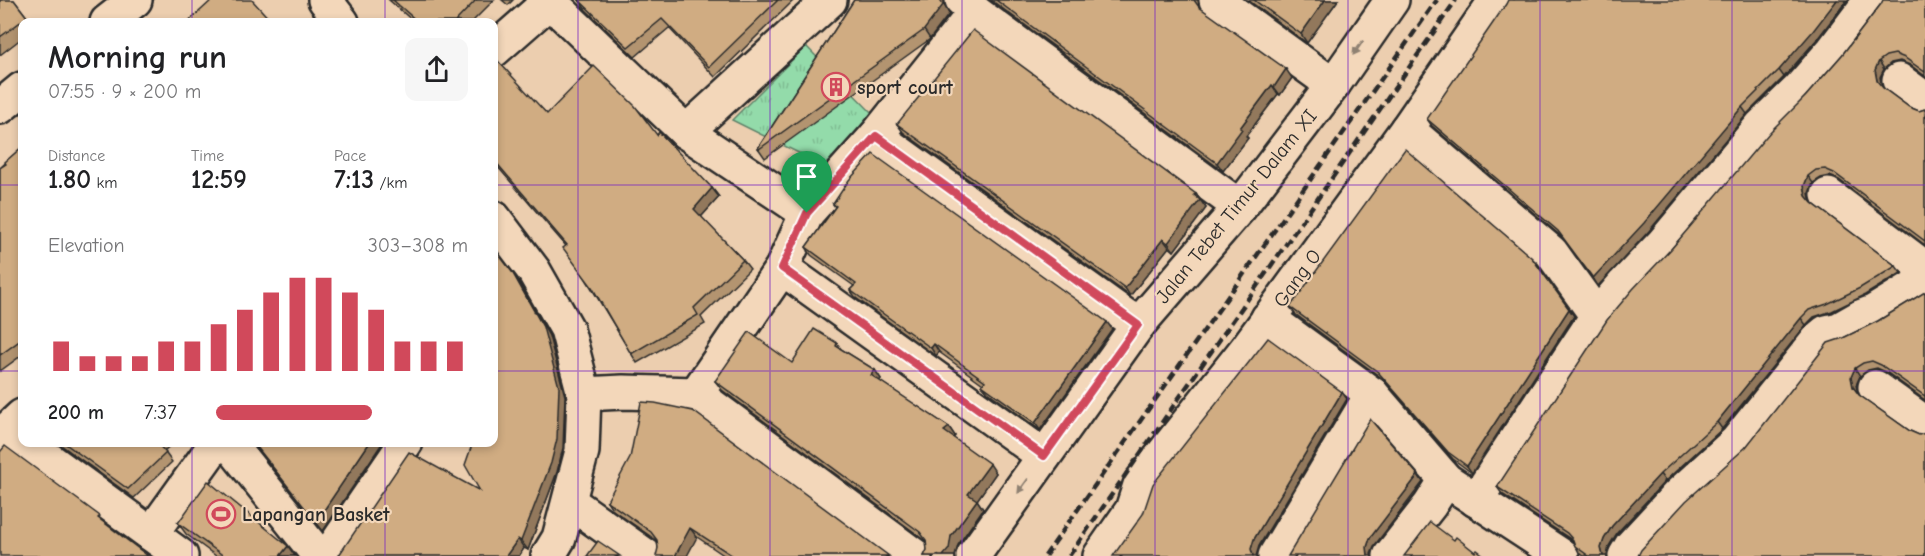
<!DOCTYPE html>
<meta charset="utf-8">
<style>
body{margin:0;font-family:"Comic Neue",sans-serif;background:#f6f6f6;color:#202124;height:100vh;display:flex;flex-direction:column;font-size:22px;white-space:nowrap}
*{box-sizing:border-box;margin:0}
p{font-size:20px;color:#757577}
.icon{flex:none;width:33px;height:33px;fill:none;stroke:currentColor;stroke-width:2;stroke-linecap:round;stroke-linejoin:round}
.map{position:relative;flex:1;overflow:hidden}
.details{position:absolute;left:18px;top:18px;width:480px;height:429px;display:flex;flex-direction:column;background:#fff;border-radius:12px;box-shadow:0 3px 9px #0003}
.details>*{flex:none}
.pin{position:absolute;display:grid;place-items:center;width:51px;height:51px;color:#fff;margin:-62px -26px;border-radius:50% 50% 50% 0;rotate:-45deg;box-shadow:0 0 6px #0007}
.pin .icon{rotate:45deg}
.round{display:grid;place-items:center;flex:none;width:63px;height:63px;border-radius:12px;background:#f6f6f6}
.head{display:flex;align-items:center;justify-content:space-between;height:102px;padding:0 30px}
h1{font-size:33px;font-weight:800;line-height:45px}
.metrics{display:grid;grid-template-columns:repeat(3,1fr);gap:9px;height:102px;padding:6px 30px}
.metrics div{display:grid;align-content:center}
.metrics b{font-size:26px;font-weight:800}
.metrics small{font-size:16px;font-weight:400}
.metrics p{font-size:16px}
.chart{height:168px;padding:12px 30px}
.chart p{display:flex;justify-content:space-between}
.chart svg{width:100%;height:108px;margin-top:6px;stroke:#d1495b;stroke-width:6}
ul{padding:0 30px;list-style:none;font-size:20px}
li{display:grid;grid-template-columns:96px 72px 1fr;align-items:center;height:45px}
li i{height:15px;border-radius:8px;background:#d1495b}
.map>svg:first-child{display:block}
.park{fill:url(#park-tufts);stroke:#5f836a;stroke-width:1.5}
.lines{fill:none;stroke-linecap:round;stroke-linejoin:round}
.minor-casing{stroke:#2b2b2b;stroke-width:38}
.tertiary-casing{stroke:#2b2b2b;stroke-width:38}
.minor{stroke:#f3d7ba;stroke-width:33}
.tertiary{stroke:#f3d7ba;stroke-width:33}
.rail{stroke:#2b2b2b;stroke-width:4.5;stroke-dasharray:9 4.5;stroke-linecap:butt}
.wall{fill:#b39470;stroke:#2b2b2b;stroke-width:1.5}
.shaded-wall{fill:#92785b;stroke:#2b2b2b;stroke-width:1.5}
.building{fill:#d0ac82;stroke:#2b2b2b;stroke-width:1.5}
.oneway{fill:#8f8172}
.route-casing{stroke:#fff;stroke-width:12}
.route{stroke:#d1495b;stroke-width:8}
.grid{fill:none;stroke:#7b2cbf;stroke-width:1.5;stroke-opacity:0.55}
.labels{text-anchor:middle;stroke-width:4.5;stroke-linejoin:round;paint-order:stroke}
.poi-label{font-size:20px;font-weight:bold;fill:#2b2b2b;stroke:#f3d7ba;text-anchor:start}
.street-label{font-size:20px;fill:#2b2b2b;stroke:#f3d7ba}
</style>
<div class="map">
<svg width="1925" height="556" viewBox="0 0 1925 556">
<defs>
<pattern id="park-tufts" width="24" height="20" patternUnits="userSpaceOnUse" patternTransform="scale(1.5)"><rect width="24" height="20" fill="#93dbaa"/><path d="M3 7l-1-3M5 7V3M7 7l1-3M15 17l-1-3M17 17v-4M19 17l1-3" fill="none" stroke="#7fbc92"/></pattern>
</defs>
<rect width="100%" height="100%" fill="#ecceaf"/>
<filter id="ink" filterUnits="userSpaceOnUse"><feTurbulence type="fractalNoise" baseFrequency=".0167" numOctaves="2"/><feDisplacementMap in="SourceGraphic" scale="12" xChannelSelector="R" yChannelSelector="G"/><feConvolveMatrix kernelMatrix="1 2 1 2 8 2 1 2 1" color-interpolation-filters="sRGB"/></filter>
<g filter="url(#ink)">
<!-- park -->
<path class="park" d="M 806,46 L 874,115 L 829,168 L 732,120 Z"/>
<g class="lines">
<!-- minor casing -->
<g class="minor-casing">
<g id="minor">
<path d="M 325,0 L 342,22"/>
<path d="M 962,0 L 975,12 L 1240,207"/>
<path d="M 1216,0 L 1333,85"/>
<path d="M 546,4 L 561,12 L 686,132 L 807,213"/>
<path d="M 494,50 L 551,0"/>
<path d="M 1899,80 L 1925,99"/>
<path d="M 1407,129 L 1551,252 L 1597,316"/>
<path d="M 686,132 L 830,0"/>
<path d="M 876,136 L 1138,325"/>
<path d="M 1828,195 L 1925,268"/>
<path d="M 494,218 L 534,271 L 567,329 L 584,394 L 582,451 L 559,538 L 548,556"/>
<path d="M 782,268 L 1044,456"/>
<path d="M 1268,318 L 1372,394 L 1446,480 L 1562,556"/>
<path d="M 1875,387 L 1925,423"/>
<path d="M 584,394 L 623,392 L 696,394"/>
<path d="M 696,394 L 782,268 L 807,213 L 876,136 L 975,12"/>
<path d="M 696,394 L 915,556"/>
<path d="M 0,439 L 7,430 L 22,416"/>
<path d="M 25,442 L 181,556"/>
<path d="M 228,442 L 319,556"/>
<path d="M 1476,500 L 1597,316 L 1624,284 L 1663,243 L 1761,126 L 1798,90 L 1833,50 L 1871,0"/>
<path d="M 570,502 L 646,556"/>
<path d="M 151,534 L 217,442"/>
<path d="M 328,556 L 406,442"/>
<path d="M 1100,556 L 1132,510 L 1141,482 L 1247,348 L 1407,129 L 1496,0"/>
<path d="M 1275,556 L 1372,394"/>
<path d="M 1390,556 L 1430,505 L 1446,480"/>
<path d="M 1625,556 L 1631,546 L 1678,495 L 1736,442 L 1820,337 L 1826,332 L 1839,329 L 1860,317 L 1873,312 L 1925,280"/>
</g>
</g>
<!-- tertiary casing -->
<g class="tertiary-casing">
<g id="tertiary">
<path d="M 107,22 L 135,0"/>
<path d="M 0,107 L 22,89"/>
<path d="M 973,556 L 1138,325 L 1240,207 L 1333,85 L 1392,0"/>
</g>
</g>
<!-- minor -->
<use href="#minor" class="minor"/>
<!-- tertiary -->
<use href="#tertiary" class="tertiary"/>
<!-- rail -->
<g class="rail">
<path d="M 1045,556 L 1437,0"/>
<path d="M 1069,556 L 1456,0"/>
</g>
</g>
<!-- wall -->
<g class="wall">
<path d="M 0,0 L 14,0 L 31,22 L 22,22 L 22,38 L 0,55 Z"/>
<path d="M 389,0 L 494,0 L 472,22 L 414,22 Z"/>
<path d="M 502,0 L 513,0 L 508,5 Z"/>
<path d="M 579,0 L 794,0 L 715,77 L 669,28 L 635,57 L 586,10 Z"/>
<path d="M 854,0 L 944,0 L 944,5 L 949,14 L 930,39 L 765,158 L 758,148 Z"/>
<path d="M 991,0 L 1198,0 L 1199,7 L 1292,78 L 1280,95 L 1278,94 L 1246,136 L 1248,138 L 1223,171 Z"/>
<path d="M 1248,0 L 1338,0 L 1307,43 Z"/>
<path d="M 1925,0 L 1925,76 L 1910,65 L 1900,61 L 1891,63 L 1884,69 L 1880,77 L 1882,87 L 1909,107 L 1919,111 L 1925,109 L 1925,245 L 1839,180 L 1830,176 L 1821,178 L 1813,183 L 1809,193 L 1811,202 L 1896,266 L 1901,273 L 1865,295 L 1832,311 L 1814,317 L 1806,325 L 1722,429 L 1665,481 L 1617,533 L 1609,546 L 1607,556 L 1584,556 L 1580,554 L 1572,540 L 1502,494 L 1497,487 L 1672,248 L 1842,55 L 1881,4 Z"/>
<path d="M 1818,38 L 1784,77 L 1747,114 L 1649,231 L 1598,286 L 1563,238 L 1432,126 L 1427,119 Z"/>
<path d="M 494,63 L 547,114 L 657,135 L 712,188 L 719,197 L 701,217 L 743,260 L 750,269 L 701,317 L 705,324 L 637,363 L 566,246 L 497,166 L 494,169 Z"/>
<path d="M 897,124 L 1196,194 L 1206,208 L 1174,251 L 1169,247 L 1130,296 L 903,132 Z"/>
<path d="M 22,147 L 22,355 L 0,371 L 0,168 Z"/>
<path d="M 833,204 L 1112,329 L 1040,430 L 988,392 L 982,385 L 983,384 L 939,352 L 936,356 L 856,298 L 850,290 L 854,286 L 811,255 L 806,247 L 835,207 Z"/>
<path d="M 518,281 L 549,336 L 565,396 L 563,448 L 557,472 L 528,550 L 524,548 L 519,556 L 339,556 L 480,491 L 494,442 Z"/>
<path d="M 1925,292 L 1925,400 L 1886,372 L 1877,368 L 1868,370 L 1860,376 L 1856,385 L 1858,393 L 1859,395 L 1910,431 L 1919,435 L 1925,556 L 1746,447 L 1843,338 L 1878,321 Z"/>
<path d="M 1290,307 L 1574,316 L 1472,473 L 1453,459 L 1383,379 L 1295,314 Z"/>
<path d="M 837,343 L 841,349 L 875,370 L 881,379 L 879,381 L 949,427 L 955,436 L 953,438 L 996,473 L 977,500 L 983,509 L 958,545 L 955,556 L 924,556 L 927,550 L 926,541 L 722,390 L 715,381 L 792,363 Z"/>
<path d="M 57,442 L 174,442 L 164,451 L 172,462 L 134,498 Z"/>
<path d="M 252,442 L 383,442 L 323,531 Z"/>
<path d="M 607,501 L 889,556 L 725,556 L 697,537 L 658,548 L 657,541 L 613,510 Z"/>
<path d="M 178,523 L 295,556 L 216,556 L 186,534 Z"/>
</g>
<!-- shaded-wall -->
<g class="shaded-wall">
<path d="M 940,0 L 944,0 L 944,5 L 949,14 L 930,39 L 924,30 Z"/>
<path d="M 1325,0 L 1338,0 L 1307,43 L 1301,34 Z"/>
<path d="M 1837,0 L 1847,0 L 1818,38 L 1784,77 L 1779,70 Z"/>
<path d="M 1879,61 L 1884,69 L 1880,77 L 1882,88 L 1877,81 L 1875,70 Z"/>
<path d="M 1286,69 L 1292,78 L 1280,95 L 1274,87 Z"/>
<path d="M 1272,85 L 1278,94 L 1246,136 L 1248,138 L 1223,171 L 1217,163 L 1240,128 Z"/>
<path d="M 1742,107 L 1747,114 L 1649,231 L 1598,286 L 1593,278 Z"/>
<path d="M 1808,176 L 1813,183 L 1809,193 L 1811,203 L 1806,196 L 1804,186 Z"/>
<path d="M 712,188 L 719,197 L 700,218 L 694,209 Z"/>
<path d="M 1196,194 L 1206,208 L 1174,251 L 1168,243 Z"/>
<path d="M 1163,239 L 1169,247 L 1130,296 L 1125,288 Z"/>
<path d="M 512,272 L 518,281 L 549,336 L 565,396 L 563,448 L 557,472 L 528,550 L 521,541 Z"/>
<path d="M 1569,309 L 1574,316 L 1472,473 L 1467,466 Z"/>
<path d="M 1801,318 L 1806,325 L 1722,429 L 1717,422 Z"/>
<path d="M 1107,322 L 1112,329 L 1040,430 L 1035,423 Z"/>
<path d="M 934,344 L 939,352 L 936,356 L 931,348 Z"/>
<path d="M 1855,368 L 1860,376 L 1856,385 L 1858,394 L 1853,387 L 1851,377 Z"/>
<path d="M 875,370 L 881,379 L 877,384 L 871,375 Z"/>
<path d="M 1342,392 L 1347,399 L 1259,546 L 1256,556 L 1253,556 L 1251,549 L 1254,539 Z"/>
<path d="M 949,427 L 955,436 L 951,441 L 944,431 Z"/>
<path d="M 370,442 L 383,442 L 323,531 L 316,522 Z"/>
<path d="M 990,464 L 996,473 L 975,503 L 968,494 Z"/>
<path d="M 1660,474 L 1665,481 L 1617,533 L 1609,546 L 1607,556 L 1603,556 L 1601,548 L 1604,539 L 1612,526 Z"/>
<path d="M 1418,475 L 1423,482 L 1375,545 L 1371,554 L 1372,556 L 1368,556 L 1367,547 L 1370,538 Z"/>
<path d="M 977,500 L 983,509 L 958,545 L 955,556 L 943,556 L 951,536 Z"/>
<path d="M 690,528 L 697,537 L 687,556 L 675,556 Z"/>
<path d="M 518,539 L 524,548 L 519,556 L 506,556 Z"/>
<path d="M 288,546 L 295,556 L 280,556 Z"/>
</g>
<!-- building -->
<g class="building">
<path d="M 0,0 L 14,0 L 27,17 L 0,37 Z"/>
<path d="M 212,0 L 252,0 L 272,22 L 188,22 Z"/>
<path d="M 393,0 L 476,0 L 455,22 L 418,22 Z"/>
<path d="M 579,0 L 778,0 L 709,67 L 662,19 L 628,47 Z"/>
<path d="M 854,0 L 940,0 L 943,5 L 924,30 L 759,149 L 758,148 Z"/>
<path d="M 996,0 L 1194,0 L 1199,7 L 1286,69 L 1274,87 L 1272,85 L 1240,128 L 1242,129 L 1217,163 Z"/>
<path d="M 1254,0 L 1325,0 L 1301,34 Z"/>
<path d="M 1508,0 L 1837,0 L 1813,31 L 1779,70 L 1742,107 L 1644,223 L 1593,278 L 1558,231 L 1427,119 L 1506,4 Z"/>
<path d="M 1883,0 L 1925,0 L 1925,72 L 1905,58 L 1895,54 L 1886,56 L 1879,61 L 1875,70 L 1877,81 L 1883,88 L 1909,107 L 1919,111 L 1925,109 L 1925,241 L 1834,173 L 1825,169 L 1816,170 L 1808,176 L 1804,186 L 1806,196 L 1812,203 L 1896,266 L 1860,288 L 1827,304 L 1809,310 L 1801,318 L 1717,422 L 1660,474 L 1612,526 L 1604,539 L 1601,548 L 1603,556 L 1589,556 L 1575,546 L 1573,540 L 1567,533 L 1497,487 L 1607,320 L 1633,289 L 1672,248 L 1770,132 L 1806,96 L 1842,55 L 1881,4 Z"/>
<path d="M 973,30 L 1196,194 L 1194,195 L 1200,200 L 1168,243 L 1163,239 L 1125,288 L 897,124 Z"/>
<path d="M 497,60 L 547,114 L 594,66 L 635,106 L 657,135 L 659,132 L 712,188 L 694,209 L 743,260 L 694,308 L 698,315 L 631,354 L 592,287 L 563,248 L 567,245 L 494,160 L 494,63 Z"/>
<path d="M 22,147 L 22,339 L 0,355 L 0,168 L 6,164 L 5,162 Z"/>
<path d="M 1405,149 L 1532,258 L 1569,309 L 1467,466 L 1448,452 L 1378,372 L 1290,307 Z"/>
<path d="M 873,154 L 1107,322 L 1035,423 L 982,385 L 985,381 L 934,344 L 931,348 L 850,290 L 856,284 L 806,247 L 836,206 L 833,204 L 849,180 Z"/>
<path d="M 494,248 L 512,272 L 543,327 L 559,387 L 557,439 L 551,463 L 521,541 L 518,539 L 506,556 L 339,556 L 339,555 L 409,452 L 480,491 L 465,465 L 473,442 L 494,442 Z"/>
<path d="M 1925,292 L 1925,396 L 1881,365 L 1872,361 L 1863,363 L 1855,368 L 1851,377 L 1853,387 L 1859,395 L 1910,431 L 1919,435 L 1925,433 L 1925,556 L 1638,556 L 1641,550 L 1686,501 L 1746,447 L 1828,343 L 1843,338 L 1878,321 Z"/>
<path d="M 814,329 L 837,343 L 836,346 L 875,370 L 871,375 L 949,427 L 944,431 L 990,464 L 968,494 L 977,500 L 951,536 L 949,549 L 943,556 L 939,556 L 937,555 L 936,556 L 924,556 L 927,550 L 926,540 L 920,532 L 715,381 L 749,332 L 792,363 Z"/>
<path d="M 1268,338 L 1342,392 L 1254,539 L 1251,549 L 1253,556 L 1113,556 L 1143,514 L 1153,484 Z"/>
<path d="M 641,402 L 655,403 L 693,411 L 889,556 L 733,556 L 690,528 L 675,556 L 656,556 L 658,548 L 657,540 L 651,532 L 607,501 L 630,458 Z"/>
<path d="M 1370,419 L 1418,475 L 1370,538 L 1367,547 L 1368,556 L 1288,556 Z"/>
<path d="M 63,442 L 156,442 L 166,453 L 128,489 Z"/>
<path d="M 253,442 L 370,442 L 316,522 Z"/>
<path d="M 5,446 L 100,516 L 98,518 L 148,556 L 0,556 L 0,452 Z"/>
<path d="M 208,481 L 288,546 L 280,556 L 224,556 L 178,523 Z"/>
<path d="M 1430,522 L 1454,540 L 1456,537 L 1475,552 L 1477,550 L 1485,556 L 1404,556 Z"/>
<path d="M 598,541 L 620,556 L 587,556 Z"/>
</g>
<!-- one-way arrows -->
<defs><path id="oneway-solid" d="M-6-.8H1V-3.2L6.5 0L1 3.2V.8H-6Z" transform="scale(1.5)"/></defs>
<g class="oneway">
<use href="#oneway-solid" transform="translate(1358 48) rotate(125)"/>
<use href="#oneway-solid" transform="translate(1023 486) rotate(126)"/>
</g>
</g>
<g class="lines" filter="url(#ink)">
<!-- route casing -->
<g class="route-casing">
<path id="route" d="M 876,136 L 1138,325 L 1044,456 L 782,268 L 807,213 Z"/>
</g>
<!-- route -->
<use href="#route" class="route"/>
</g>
<!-- grid -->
<path class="grid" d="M 192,0 L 192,22M 385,0 L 385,22M 578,0 L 578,556M 770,0 L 770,556M 962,0 L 962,556M 1155,0 L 1155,556M 1348,0 L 1348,556M 1540,0 L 1540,556M 1732,0 L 1732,556M 0,185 L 22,185M 494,185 L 1925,185M 0,371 L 22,371M 494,371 L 1925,371M 192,442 L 192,556M 385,442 L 385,556"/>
<!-- icons -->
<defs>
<g id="building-ring" transform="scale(1.5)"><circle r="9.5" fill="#f3d7ba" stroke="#d1495b" stroke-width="1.5"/><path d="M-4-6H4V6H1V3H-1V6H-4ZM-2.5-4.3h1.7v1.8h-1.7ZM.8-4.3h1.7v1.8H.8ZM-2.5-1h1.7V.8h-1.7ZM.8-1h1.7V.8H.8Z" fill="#d1495b"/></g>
<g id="stadium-ring" transform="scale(1.5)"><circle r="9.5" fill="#f3d7ba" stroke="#d1495b" stroke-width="1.5"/><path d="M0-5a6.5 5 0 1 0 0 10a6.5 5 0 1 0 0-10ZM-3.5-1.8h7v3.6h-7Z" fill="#d1495b"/></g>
</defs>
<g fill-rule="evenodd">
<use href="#building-ring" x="836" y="87"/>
<use href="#stadium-ring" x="221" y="514"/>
</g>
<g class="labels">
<!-- poi labels -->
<g class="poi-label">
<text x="857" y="94">sport court</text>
<text x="242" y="521">Lapangan Basket</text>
</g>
<!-- street labels -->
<g class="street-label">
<text transform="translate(1236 206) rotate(-51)" y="7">Jalan Tebet Timur Dalam XI</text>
<text transform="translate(1297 278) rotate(-54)" y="7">Gang O</text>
</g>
</g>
</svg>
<div class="pin" style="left:807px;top:213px;background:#1e9e55"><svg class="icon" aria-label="arrive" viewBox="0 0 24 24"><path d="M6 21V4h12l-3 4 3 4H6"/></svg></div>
<section class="details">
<div class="head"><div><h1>Morning run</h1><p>07:55 · 9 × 200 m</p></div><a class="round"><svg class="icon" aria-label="share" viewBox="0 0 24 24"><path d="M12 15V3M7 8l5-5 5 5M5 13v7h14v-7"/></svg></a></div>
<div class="metrics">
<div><p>Distance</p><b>1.80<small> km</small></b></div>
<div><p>Time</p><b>12:59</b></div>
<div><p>Pace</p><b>7:13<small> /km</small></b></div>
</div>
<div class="chart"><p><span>Elevation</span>303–308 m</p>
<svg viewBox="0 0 160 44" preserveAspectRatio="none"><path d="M5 44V32M15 44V38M25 44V38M35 44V38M45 44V32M55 44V32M65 44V25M75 44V19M85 44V12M95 44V6M105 44V6M115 44V12M125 44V19M135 44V32M145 44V32M155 44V32"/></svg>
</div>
<ul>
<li><b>200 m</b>7:37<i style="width:62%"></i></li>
</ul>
</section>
</div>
